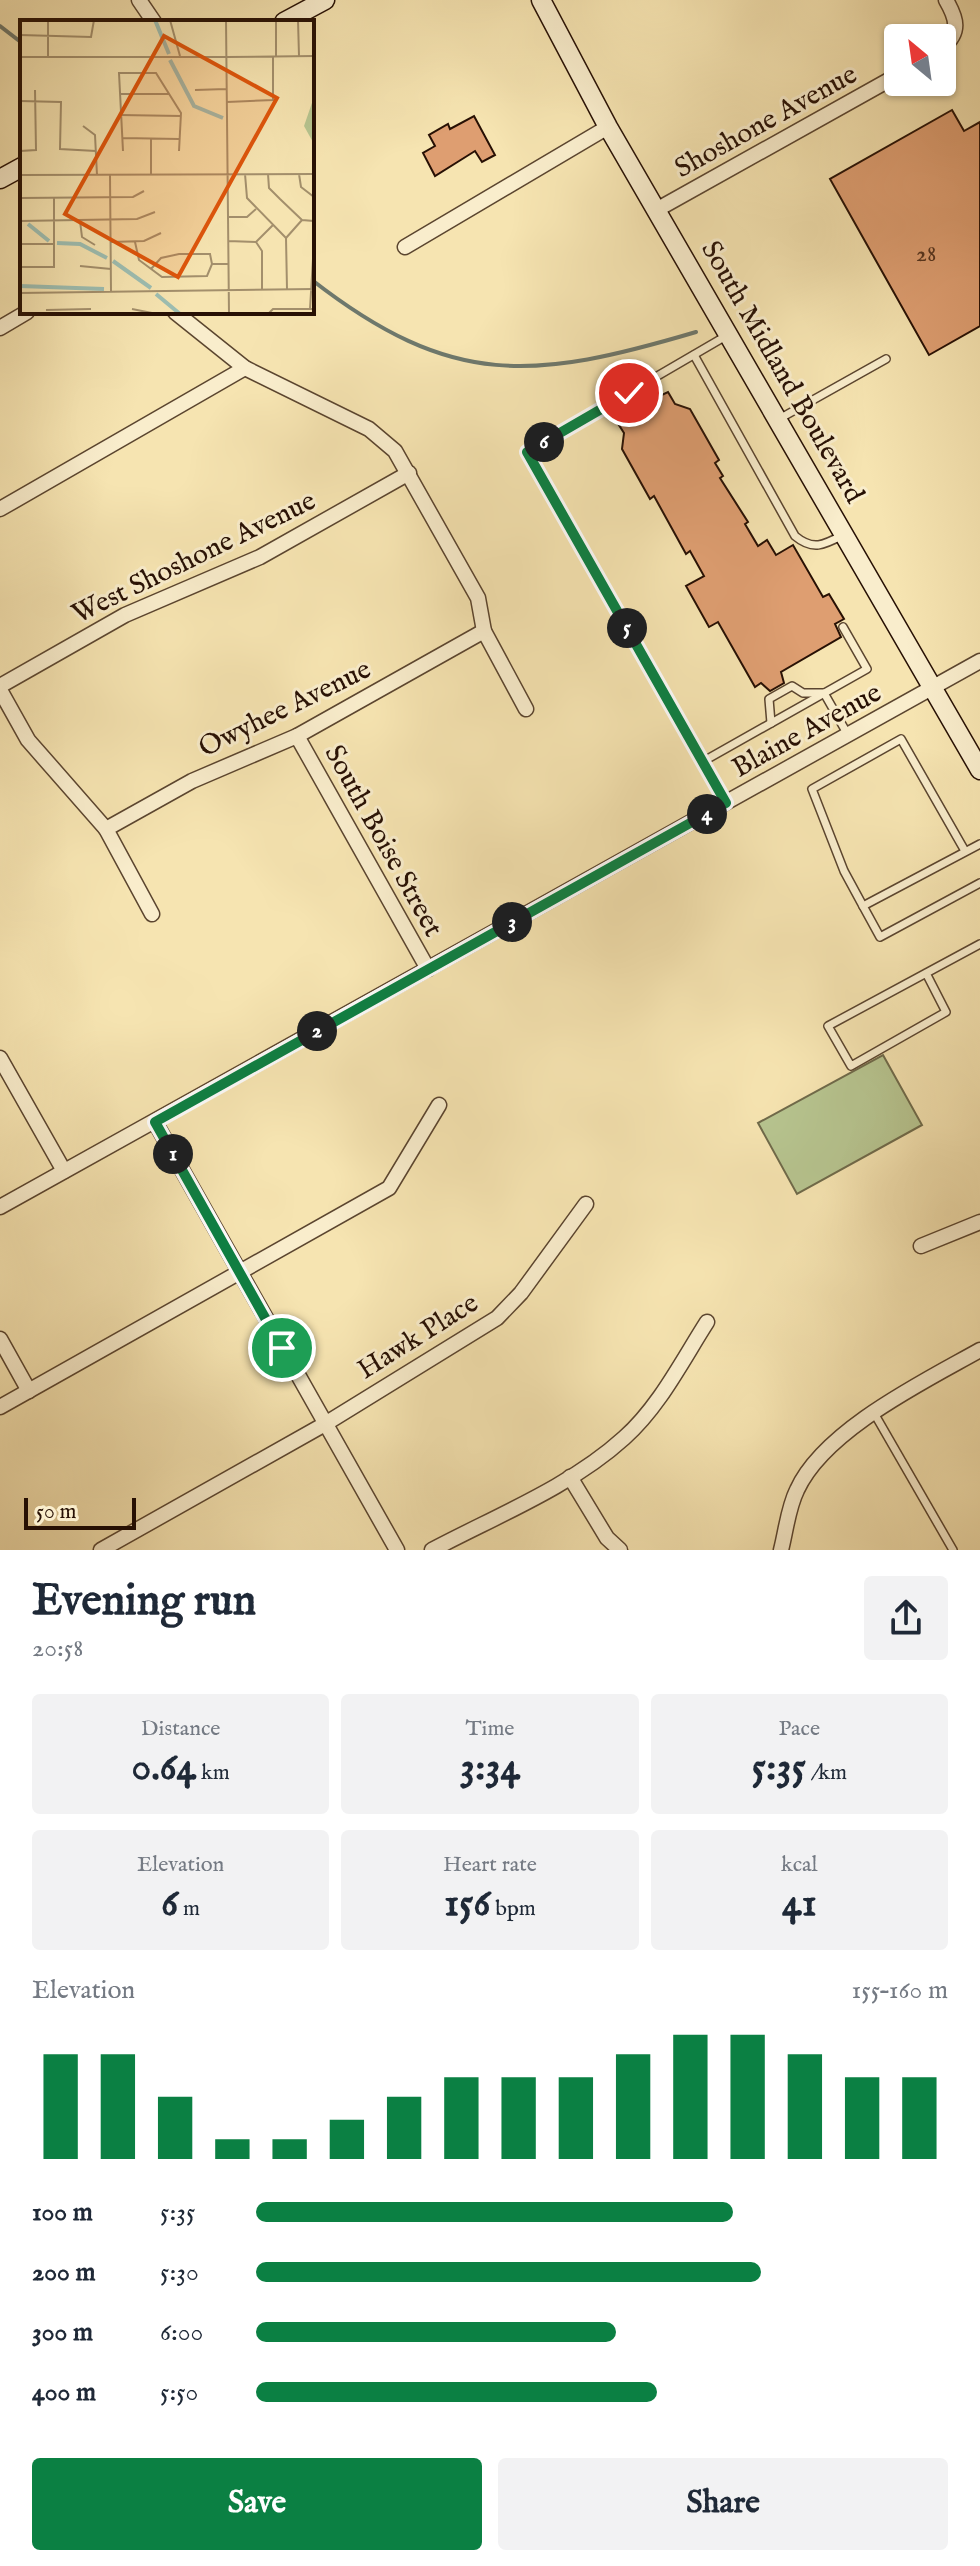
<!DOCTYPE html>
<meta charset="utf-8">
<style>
body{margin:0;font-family:"IM FELL English",serif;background:#f2f2f3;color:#1f2937;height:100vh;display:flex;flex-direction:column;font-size:30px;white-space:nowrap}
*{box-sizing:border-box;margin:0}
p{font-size:26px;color:#747a83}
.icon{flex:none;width:44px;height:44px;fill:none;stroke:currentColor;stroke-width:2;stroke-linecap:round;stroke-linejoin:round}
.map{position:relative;height:1550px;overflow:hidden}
.panel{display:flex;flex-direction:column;background:#fff;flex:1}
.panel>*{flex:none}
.needle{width:52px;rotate:331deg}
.tools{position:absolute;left:884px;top:24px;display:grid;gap:16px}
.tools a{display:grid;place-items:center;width:72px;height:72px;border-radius:8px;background:#fff;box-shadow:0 2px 6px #0004;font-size:40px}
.scale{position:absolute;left:24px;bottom:20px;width:112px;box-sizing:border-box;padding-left:8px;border:4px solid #271004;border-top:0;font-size:22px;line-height:28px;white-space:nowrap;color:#271004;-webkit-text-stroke:6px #f9edcc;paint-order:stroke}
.pin{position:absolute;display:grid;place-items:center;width:68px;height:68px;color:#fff;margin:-34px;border:4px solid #fff;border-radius:50%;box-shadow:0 2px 8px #0007}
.km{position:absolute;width:40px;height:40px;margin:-20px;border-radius:50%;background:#222;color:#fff;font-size:22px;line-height:40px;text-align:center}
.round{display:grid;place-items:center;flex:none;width:84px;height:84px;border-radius:8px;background:#f2f2f3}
.headline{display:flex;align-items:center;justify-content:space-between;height:136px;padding:0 32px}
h1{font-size:44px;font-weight:700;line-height:60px}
.stats{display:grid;grid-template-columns:repeat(3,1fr);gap:12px;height:136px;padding:8px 32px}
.stats div{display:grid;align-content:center;border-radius:8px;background:#f2f2f3;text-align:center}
.stats b{font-size:40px;font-weight:700}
.stats small{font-size:22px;font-weight:400}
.stats p{font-size:22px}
.chart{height:224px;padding:16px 32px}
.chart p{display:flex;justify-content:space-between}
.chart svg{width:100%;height:144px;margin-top:8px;stroke:#0b8043;stroke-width:6}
.cta{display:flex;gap:16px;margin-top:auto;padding:16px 32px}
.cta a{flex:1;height:92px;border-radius:8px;background:#0b8043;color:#fff;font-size:32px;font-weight:700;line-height:92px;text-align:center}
.cta a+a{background:#f2f2f3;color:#1f2937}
ul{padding:0 32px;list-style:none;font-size:26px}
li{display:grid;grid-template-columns:128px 96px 1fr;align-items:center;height:60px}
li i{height:20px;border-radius:10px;background:#0b8043}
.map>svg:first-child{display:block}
.green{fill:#b7c590;stroke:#6f6a4a;stroke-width:2}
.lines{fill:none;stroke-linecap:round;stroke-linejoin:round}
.stream{stroke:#6e786c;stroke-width:4}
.building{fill:#de9e71;stroke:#271004;stroke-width:2}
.service-casing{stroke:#5b452f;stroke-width:10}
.minor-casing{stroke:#5b452f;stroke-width:17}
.secondary-casing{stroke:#271004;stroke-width:21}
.service{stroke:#f9edcc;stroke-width:7}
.minor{stroke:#f9edcc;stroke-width:14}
.secondary{stroke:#f9edcc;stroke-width:18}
.route-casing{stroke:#fff;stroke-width:16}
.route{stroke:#0b8043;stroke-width:10}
.labels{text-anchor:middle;stroke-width:6;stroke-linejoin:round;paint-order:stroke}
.number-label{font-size:24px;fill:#55341f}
.street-label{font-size:28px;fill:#271004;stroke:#f9edcc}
.inset-river{fill:none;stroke:#9dbeb2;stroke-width:4}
.inset-road{fill:none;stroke:#a38f6c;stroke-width:2}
.view{fill:#de550c;fill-opacity:0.15;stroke:#de550c;stroke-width:4}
.inset-edge{fill:none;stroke:#271004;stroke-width:4}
</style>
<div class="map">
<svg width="980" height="1550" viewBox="0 0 980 1550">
<rect width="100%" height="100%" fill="#f6e4b1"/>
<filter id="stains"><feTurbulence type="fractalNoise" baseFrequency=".0025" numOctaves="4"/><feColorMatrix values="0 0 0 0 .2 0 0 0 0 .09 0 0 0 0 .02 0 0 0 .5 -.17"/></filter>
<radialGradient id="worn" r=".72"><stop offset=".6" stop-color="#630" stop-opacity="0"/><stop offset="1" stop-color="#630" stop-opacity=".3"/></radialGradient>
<!-- green -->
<path class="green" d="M 883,1055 L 922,1125 L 797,1194 L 758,1123 Z"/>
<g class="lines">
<!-- stream -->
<g class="stream">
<path d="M 0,26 L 22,43"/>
<path d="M 312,280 C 452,389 534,380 696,332"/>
</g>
</g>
<!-- building -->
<g class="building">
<path d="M 952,110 L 964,131 L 980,122 L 980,326 L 929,355 L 830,179 Z"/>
<path d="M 474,116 L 495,155 L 482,162 L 475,151 L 435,176 L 423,153 L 435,146 L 429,135 L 448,124 L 450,129 Z"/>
<path d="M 668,392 L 675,404 L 690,409 L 719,460 L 715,463 L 723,476 L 720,478 L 748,522 L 745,524 L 758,546 L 767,540 L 776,555 L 793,545 L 823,597 L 829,594 L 844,619 L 835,624 L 841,637 L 781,672 L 784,683 L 770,691 L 761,683 L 755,687 L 718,622 L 709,627 L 686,586 L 704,576 L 690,551 L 686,554 L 654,496 L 650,499 L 622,449 L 624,433 L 617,422 L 634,412 L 632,409 Z"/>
</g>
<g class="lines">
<!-- service casing -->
<g class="service-casing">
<g id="service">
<path d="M 694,355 L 795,536 C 813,551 824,545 843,535"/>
<path d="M 779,419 L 886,359"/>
<path d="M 771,723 L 769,699 L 792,686 L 803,693 L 824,693 L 848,735"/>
<path d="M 702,762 L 867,669 L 843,627"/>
<path d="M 726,803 L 527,452 L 726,336"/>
<path d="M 980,844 L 863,906 L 880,937 L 980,883"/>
<path d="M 863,906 L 844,871 L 812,789 L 901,739 L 965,851"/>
<path d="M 926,973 L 946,1012 L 851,1066 L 828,1026 L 980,944"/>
<path d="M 874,1413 L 953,1550"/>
</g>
</g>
<!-- minor casing -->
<g class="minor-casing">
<g id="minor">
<path d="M 139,0 L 154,22"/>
<path d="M 942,48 C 961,32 957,19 946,0"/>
<path d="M 658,209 L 898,75"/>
<path d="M 405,247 L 608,127"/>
<path d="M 175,312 L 245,368 L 369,429 L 395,451 L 478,598 L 484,631 L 526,709"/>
<path d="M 0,328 L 27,312"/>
<path d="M 0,509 L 245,368"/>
<path d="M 0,686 L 125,615 L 260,557 L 409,473"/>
<path d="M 0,690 L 28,740 L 106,829 L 152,914"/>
<path d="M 297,736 L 428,969"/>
<path d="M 106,829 L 192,781 L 297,736 L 484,631"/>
<path d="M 0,1058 L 64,1171"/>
<path d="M 155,1122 L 397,1550"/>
<path d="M 0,1207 L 980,661"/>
<path d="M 921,1246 L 980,1222"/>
<path d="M 0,1339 L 29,1391"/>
<path d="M 0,1407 L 389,1188 L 439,1105"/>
<path d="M 570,1477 L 607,1538 L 620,1550"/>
<path d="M 101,1550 L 325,1424 L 497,1318 L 521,1293 L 586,1204"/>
<path d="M 432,1550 C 496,1516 570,1487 624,1438 C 659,1407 682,1361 707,1322"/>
<path d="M 781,1550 C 786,1531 788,1508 797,1490 C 824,1430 925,1381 980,1350"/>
</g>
</g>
<!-- secondary casing -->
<g class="secondary-casing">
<g id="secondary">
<path d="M 541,0 L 608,127 L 980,770"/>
<path d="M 284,22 L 325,0"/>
<path d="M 0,179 L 22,167"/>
</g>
</g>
<!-- service -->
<use href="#service" class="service"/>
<!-- minor -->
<use href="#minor" class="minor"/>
<!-- secondary -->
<use href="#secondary" class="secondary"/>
</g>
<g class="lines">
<!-- route casing -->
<g class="route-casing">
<path id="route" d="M 282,1348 L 155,1122 L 726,803 L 527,452 L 629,393"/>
</g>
<!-- route -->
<use href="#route" class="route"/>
</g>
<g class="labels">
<!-- number labels -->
<g class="number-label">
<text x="926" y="261">28</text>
</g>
<!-- street labels -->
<g class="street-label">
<text transform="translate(765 120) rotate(-29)" y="10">Shoshone Avenue</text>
<text transform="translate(784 371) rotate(60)" y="10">South Midland Boulevard</text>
<text transform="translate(193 556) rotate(-26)" y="10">West Shoshone Avenue</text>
<text transform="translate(284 707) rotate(-26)" y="10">Owyhee Avenue</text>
<text transform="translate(806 729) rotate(-29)" y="10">Blaine Avenue</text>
<text transform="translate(385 840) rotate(61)" y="10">South Boise Street</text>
<text transform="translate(417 1335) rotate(-32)" y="10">Hawk Place</text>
</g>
</g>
<!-- overview -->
<g transform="translate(20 20)">
<rect width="294" height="294" fill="#f6e4b1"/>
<path d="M 294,77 L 294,124 L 284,106 Z" fill="#b7c590"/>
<path class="inset-river" d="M 135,0 L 149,34M 150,40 L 174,86 L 203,98M 8,204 L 29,221M 37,223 L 60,224 L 87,238M 93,241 L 131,268M 0,266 L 84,269M 136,274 L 160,294"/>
<path class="inset-road" d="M 150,0 L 160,36M 206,0 L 209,294M 256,0 L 256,36M 278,0 L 279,36M 0,15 L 71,17 L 74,0M 0,37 L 207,37M 28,37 L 28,0M 207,37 L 294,36M 175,70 L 206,69M 100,74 L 149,74M 0,81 L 41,82 L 40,129 L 76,131M 207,82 L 253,80 L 253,36M 100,95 L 161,96M 63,106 L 75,115 L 77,155M 103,118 L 159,119M 131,119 L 131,155M 0,131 L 16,130 L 15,70M 103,131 L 99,53 L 136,53 L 161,93 L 159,131M 225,154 L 227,178 L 266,218 L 267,269M 248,154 L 249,168 L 260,179 L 282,200 L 294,201M 279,154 L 281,167 L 294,177M 0,155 L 294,154M 90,155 L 91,272M 0,178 L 113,177 L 124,171M 208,197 L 227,197 L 236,189M 0,201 L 117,199 L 135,192M 60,201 L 62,217 L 75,225M 266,218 L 282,200M 208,221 L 236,222 L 253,205M 91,222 L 124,221 L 141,213M 115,222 L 119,240 L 142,257 L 187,256 L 192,244 L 208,244M 236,222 L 242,231 L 242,270M 0,224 L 34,224M 60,246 L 91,249M 0,247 L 34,247 L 34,178M 131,249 L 141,238 L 159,234 L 190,234 L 192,244M 0,273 L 294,269M 112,289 L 137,294M 290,289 L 294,222M 26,290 L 71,289M 248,294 L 253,289 L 294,289"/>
<path class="view" d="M 144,16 L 257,78 L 158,257 L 45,194 Z"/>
<rect width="294" height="294" class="inset-edge"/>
</g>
<rect width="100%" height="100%" filter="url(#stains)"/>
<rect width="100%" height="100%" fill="url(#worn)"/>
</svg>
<div class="tools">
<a><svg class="needle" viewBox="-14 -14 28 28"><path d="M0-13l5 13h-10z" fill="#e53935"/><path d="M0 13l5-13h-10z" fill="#747a83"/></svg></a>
</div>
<div class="scale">50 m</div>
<div class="pin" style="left:282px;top:1348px;background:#1e9e55"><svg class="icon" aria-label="arrive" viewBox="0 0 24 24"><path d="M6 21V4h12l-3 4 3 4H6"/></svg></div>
<div class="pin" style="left:629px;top:393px;background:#d93025"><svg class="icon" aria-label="check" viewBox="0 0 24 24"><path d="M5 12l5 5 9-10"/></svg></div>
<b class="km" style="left:173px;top:1154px">1</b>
<b class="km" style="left:317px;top:1031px">2</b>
<b class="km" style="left:512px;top:922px">3</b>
<b class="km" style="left:707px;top:814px">4</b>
<b class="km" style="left:627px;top:628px">5</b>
<b class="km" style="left:544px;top:442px">6</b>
</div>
<section class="panel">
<div class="headline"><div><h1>Evening run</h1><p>20:58</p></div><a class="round"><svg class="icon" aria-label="share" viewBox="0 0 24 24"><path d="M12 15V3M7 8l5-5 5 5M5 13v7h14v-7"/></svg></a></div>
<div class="stats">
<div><p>Distance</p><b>0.64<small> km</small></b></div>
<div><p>Time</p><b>3:34</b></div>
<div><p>Pace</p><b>5:35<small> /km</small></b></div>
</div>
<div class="stats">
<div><p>Elevation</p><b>6<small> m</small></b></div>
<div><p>Heart rate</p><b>156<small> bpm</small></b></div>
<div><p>kcal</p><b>41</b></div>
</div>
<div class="chart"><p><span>Elevation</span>155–160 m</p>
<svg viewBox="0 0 160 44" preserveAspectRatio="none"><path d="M5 44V12M15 44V12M25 44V25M35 44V38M45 44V38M55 44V32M65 44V25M75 44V19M85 44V19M95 44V19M105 44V12M115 44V6M125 44V6M135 44V12M145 44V19M155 44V19"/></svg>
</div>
<ul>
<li><b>100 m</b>5:35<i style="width:69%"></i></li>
<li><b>200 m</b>5:30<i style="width:73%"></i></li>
<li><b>300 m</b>6:00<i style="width:52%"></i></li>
<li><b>400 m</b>5:50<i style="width:58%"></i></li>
</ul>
<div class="cta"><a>Save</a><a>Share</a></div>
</section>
